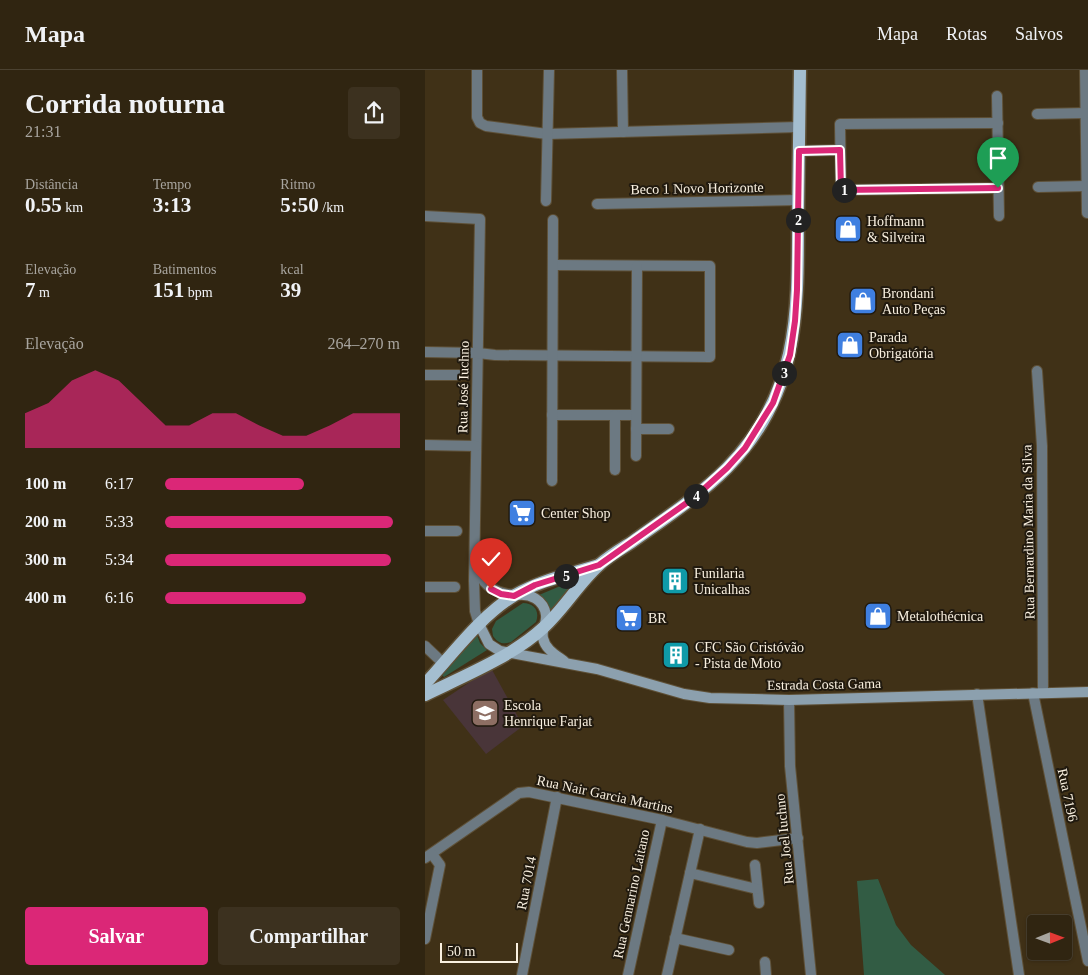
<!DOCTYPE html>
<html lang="pt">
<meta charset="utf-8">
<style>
body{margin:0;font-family:Georgia,serif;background:#3c311f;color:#f1f3f6;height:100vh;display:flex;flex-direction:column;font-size:19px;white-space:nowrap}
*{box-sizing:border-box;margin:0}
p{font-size:16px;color:#a8a59f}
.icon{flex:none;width:28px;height:28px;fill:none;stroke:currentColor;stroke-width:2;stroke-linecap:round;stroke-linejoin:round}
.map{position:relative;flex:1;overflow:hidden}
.drawer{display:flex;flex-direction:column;background:#302511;width:425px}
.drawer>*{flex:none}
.needle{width:32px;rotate:89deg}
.tools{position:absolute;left:602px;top:845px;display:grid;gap:10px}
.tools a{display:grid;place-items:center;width:45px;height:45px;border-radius:5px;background:#302511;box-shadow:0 1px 4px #0004,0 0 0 1px #4b4231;font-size:25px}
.scale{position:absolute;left:15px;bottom:12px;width:78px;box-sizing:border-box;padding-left:5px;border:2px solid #f9f0e0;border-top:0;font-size:14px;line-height:18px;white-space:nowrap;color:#f9f0e0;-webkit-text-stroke:4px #211a0f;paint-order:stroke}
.pin{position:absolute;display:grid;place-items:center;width:42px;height:42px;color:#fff;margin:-51px -21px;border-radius:50% 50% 50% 0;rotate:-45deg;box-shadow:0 0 5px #0007}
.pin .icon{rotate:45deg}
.km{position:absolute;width:25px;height:25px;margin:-12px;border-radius:50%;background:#222;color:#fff;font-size:14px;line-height:25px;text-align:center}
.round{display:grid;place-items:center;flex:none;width:52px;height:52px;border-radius:5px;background:#3c311f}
.headline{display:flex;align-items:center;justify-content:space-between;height:85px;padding:0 25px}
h1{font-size:28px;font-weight:600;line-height:38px}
.figures{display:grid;grid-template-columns:repeat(3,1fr);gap:8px;height:85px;padding:5px 25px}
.figures div{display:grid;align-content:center}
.figures b{font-size:21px;font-weight:600}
.figures small{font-size:14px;font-weight:400}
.figures p{font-size:14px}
.chart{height:140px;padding:10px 25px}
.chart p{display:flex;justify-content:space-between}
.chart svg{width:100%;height:90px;margin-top:5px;fill:#db2777;opacity:.7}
.primary-button{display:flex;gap:10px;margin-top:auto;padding:10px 25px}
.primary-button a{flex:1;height:58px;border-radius:5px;background:#db2777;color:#fff;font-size:20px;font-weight:600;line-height:58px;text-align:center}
.primary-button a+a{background:#3c311f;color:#f1f3f6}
ul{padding:0 25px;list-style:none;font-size:16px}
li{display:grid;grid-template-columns:80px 60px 1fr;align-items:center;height:38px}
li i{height:12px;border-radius:6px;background:#db2777}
header{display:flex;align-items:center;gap:30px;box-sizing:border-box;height:70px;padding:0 25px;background:#302511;border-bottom:1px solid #4b4231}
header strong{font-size:24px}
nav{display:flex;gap:28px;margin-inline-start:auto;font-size:18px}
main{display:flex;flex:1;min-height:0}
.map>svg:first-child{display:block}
.education{fill:#493539}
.green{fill:#325c44}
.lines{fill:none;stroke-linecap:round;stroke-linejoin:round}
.street-casing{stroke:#5e5037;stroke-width:12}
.secondary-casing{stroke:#5e5037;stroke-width:12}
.primary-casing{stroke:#5e5037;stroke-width:15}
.street{stroke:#6c7982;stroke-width:10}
.secondary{stroke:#8ca0ae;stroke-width:10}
.primary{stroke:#a4bed0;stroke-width:12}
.route-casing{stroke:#fff;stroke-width:10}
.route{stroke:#db2777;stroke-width:6}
.labels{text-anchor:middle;stroke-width:4;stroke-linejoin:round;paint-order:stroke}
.street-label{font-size:14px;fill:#f9f0e0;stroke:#211a0f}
.poi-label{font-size:14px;fill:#f9f0e0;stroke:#211a0f;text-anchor:start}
</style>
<header>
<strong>Mapa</strong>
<nav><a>Mapa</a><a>Rotas</a><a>Salvos</a></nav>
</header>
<main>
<section class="drawer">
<div class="headline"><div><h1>Corrida noturna</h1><p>21:31</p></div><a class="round"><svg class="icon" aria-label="share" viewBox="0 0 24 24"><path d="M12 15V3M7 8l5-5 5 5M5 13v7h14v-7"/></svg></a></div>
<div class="figures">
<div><p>Distância</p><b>0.55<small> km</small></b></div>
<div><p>Tempo</p><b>3:13</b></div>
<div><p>Ritmo</p><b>5:50<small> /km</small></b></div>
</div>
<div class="figures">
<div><p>Elevação</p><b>7<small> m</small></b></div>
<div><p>Batimentos</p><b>151<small> bpm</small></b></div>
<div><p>kcal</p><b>39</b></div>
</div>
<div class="chart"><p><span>Elevação</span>264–270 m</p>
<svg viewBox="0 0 160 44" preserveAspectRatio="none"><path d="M0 44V27L10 22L20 11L30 6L40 11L50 22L60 33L70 33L80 27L90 27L100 33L110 38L120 38L130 33L140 27L150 27L160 27V44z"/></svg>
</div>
<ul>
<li><b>100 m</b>6:17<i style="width:59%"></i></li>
<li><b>200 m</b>5:33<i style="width:97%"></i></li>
<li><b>300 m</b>5:34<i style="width:96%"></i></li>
<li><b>400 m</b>6:16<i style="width:60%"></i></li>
</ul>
<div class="primary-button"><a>Salvar</a><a>Compartilhar</a></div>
</section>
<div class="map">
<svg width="663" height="905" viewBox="0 0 663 905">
<rect width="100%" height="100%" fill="#403117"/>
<!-- education -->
<path class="education" d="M 66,598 L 98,656 L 61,684 L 18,630 Z"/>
<!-- green -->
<g class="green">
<path d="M 152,509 L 153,512 L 124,541 L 114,525 Z"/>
<path d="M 98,533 C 109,533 115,541 111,552 L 86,572 C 78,575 73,573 68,566 L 67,559 L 71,551 Z"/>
<path d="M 52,565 L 55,573 L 62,580 L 19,607 L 15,603 Z"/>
<path d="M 453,809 L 471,855 L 486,875 L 520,905 L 439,905 L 432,811 Z"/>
</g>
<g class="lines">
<!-- street casing -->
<g class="street-casing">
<g id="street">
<path d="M 52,0 L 52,47 L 55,53 L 61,56 L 122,64 L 374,57"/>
<path d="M 197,0 L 198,62"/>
<path d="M 660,0 L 662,143"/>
<path d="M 572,26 L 574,146"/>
<path d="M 612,44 L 661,43"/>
<path d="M 573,53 L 415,54 L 416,120 L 573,118"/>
<path d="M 374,81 L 415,80"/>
<path d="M 613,117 L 661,116"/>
<path d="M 121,131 L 124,0"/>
<path d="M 172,134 L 374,130"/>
<path d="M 0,146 L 55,149 L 49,511 L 50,541 L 54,554"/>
<path d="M 0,282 L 53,283 L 70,285 L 285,287 L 285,196 L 128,195"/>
<path d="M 612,301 L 617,376 L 618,622"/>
<path d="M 0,305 L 34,305"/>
<path d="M 127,345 L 211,345"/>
<path d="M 211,359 L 244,359"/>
<path d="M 0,375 L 51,376"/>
<path d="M 211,386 L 212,196"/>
<path d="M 190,400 L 190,345"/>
<path d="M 127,411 L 128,150"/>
<path d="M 0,461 L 32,461"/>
<path d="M 52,496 C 56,516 71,523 89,525"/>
<path d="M 0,517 L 30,517"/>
<path d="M 0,576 L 19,594"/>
<path d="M 608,623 L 663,891"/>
<path d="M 552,624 L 594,905"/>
<path d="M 364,630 L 365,696 L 386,905"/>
<path d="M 0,788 L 94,723 L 104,722 L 237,750 L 322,772 L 332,773 L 373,768"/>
<path d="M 330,795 L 334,833"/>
<path d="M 265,803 L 332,819"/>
<path d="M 250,868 L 304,880"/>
<path d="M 0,869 L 15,795 L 7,784"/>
<path d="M 340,892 L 341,905"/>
<path d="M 97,905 L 132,727"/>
<path d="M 203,905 L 237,750"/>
<path d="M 242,905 L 275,759"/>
</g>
</g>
<!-- secondary casing -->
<g class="secondary-casing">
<g id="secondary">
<path d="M 92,525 C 105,523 119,530 121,545 C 122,553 116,560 118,568 C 120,579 131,585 139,591"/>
<path d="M 54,554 L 64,574 L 75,581 L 172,599 L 259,624 L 285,628 L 364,630 L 663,622"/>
</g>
</g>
<!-- primary casing -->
<g class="primary-casing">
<g id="primary">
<path d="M 0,614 C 27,585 56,545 90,525 C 116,510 146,504 174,495"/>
<path d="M 0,625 C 37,607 88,586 118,558 C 139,539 153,514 174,495 C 184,486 196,479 207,472 C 239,449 273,427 302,398 C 375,324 373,241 373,144 C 374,96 374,48 375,0"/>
</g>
</g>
<!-- street -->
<use href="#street" class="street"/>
<!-- secondary -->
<use href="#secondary" class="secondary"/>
<!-- primary -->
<use href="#primary" class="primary"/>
</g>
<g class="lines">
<!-- route casing -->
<g class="route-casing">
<path id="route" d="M 66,519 L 76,524 L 89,526 L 110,515 L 174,495 L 270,427 L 302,398 L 320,378 L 348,333 L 365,285 L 370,251 L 372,220 L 374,81 L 415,80 L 416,120 L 573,118"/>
</g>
<!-- route -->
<use href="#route" class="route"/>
</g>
<!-- icons -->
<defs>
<g id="shop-square" transform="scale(1.4375)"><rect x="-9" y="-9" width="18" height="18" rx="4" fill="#3f7fe0" stroke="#211a0f"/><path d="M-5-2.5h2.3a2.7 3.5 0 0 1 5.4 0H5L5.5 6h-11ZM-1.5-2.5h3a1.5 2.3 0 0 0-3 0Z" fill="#fff"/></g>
<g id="supermarket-square" transform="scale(1.4375)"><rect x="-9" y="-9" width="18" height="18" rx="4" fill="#3f7fe0" stroke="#211a0f"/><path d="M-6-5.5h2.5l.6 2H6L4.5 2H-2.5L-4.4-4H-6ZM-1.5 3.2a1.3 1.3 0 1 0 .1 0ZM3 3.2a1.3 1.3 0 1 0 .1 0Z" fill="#fff"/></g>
<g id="building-square" transform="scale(1.4375)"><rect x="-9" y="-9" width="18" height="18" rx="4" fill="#0f9aa8" stroke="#211a0f"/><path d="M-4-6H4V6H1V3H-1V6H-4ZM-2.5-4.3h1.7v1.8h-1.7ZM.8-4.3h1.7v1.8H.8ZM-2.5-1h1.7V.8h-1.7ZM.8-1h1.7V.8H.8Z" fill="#fff"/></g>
<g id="school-square" transform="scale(1.4375)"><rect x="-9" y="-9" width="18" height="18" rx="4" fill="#8d6e63" stroke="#211a0f"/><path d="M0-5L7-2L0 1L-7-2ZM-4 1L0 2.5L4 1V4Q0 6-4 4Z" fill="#fff"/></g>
</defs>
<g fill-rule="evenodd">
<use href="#shop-square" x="423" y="159"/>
<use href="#shop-square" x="438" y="231"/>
<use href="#shop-square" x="425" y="275"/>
<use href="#supermarket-square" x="97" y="443"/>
<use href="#building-square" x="250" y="511"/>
<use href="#shop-square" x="453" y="546"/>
<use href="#supermarket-square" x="204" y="548"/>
<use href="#building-square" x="251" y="585"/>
<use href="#school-square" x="60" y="643"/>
</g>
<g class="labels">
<!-- street labels -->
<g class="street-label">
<text transform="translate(272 118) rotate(-1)" y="5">Beco 1 Novo Horizonte</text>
<text transform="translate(38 317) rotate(-89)" y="5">Rua José Iuchno</text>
<text transform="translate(603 462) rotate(-91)" y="5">Rua Bernardino Maria da Silva</text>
<text transform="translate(399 614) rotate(-1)" y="5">Estrada Costa Gama</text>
<text transform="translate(180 724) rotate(12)" y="5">Rua Nair Garcia Martins</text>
<text transform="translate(643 725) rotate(78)" y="5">Rua 7196</text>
<text transform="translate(359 769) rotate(-96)" y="5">Rua Joel Iuchno</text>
<text transform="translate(101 813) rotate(-79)" y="5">Rua 7014</text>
<text transform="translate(206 824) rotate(-78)" y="5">Rua Gennarino Laitano</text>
</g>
<!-- poi labels -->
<g class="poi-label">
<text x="442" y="156">Hoffmann<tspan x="442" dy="16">&amp; Silveira</tspan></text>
<text x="457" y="228">Brondani<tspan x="457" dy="16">Auto Peças</tspan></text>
<text x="444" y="272">Parada<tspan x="444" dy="16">Obrigatória</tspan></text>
<text x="116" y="448">Center Shop</text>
<text x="269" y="508">Funilaria<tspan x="269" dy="16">Unicalhas</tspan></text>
<text x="472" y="551">Metalothécnica</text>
<text x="223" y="553">BR</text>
<text x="270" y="582">CFC São Cristóvão<tspan x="270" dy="16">- Pista de Moto</tspan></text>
<text x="79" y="640">Escola<tspan x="79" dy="16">Henrique Farjat</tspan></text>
</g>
</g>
</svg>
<div class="tools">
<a><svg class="needle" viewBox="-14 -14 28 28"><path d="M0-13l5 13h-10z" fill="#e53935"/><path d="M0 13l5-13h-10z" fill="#a8a59f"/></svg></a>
</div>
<div class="scale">50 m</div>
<div class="pin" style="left:573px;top:118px;background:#1e9e55"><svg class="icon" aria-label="arrive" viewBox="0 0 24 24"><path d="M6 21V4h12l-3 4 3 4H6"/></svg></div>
<div class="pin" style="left:66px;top:519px;background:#d93025"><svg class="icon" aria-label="check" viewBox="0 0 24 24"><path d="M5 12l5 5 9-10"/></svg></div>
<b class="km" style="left:419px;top:120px">1</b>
<b class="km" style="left:373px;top:150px">2</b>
<b class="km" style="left:359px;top:303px">3</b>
<b class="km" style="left:271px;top:426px">4</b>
<b class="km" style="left:141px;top:506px">5</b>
</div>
</main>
